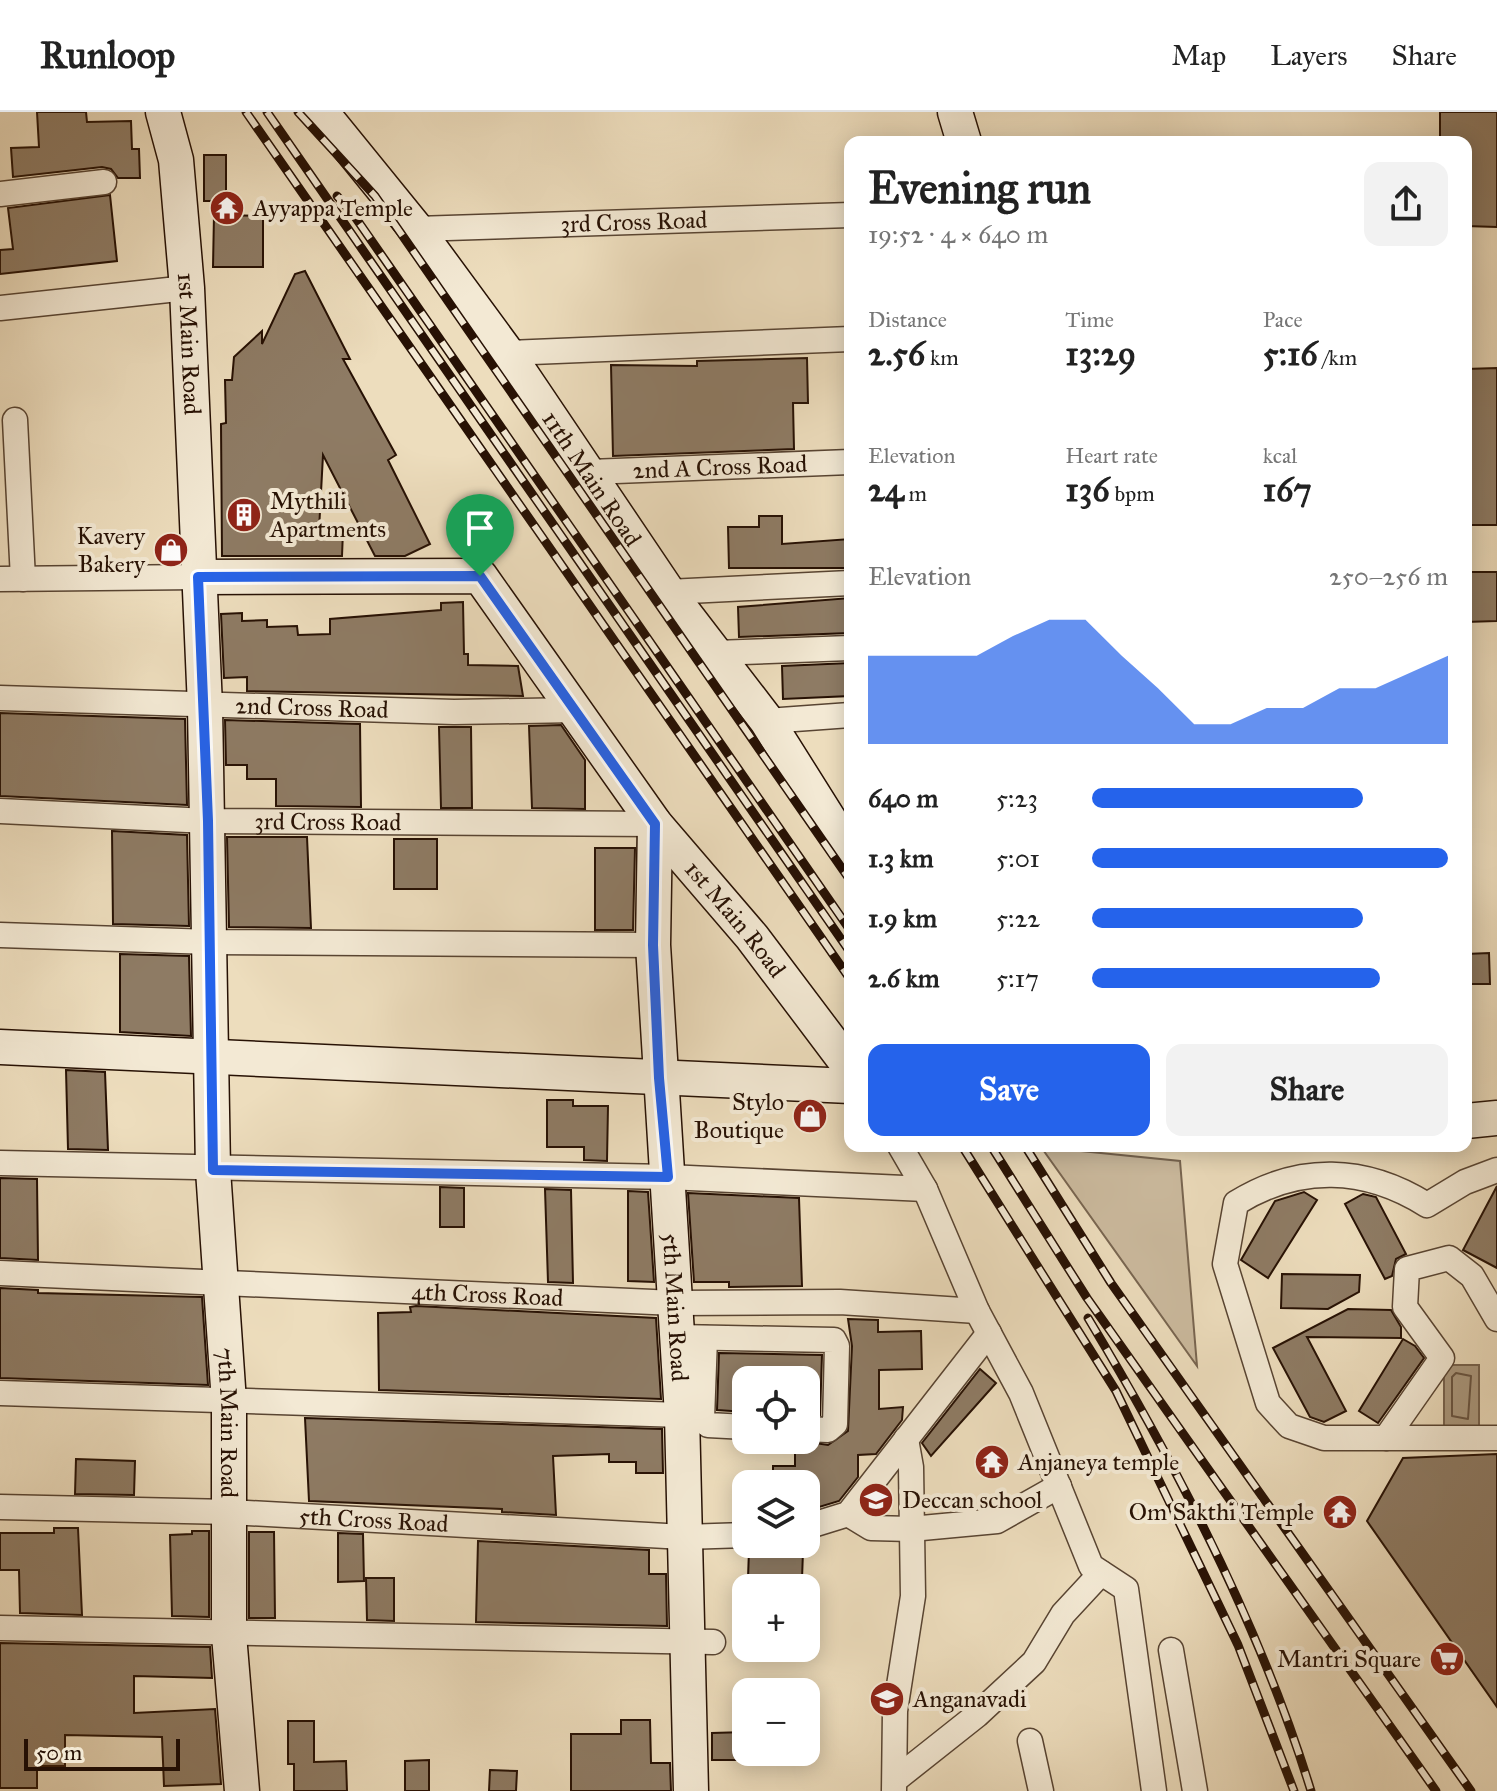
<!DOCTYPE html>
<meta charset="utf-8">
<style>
body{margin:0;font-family:"IM FELL Great Primer",serif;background:#f2f2f2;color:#222;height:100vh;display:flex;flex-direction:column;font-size:30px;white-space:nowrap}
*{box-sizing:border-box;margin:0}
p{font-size:26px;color:#767676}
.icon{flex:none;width:44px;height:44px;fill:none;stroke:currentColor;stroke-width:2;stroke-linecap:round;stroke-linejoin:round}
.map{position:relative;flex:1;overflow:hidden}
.sheet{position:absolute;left:844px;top:24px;width:628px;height:1016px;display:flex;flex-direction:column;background:#fff;border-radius:16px;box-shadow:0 4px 20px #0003}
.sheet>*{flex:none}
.fabs{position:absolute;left:732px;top:1254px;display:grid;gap:16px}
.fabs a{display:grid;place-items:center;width:88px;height:88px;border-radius:16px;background:#fff;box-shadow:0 4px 20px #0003;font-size:40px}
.scale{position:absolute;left:24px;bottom:20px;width:156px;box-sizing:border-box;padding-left:8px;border:4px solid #271104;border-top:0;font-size:22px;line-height:28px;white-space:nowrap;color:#271104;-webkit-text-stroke:6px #f3e9d4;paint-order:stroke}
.pin{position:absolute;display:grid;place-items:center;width:68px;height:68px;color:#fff;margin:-82px -34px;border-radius:50% 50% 50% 0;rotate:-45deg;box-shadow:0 0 8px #0007}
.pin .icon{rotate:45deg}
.round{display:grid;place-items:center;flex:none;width:84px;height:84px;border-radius:16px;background:#f2f2f2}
.overview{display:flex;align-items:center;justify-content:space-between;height:136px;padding:0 24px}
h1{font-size:44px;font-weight:700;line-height:60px}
.figures{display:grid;grid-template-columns:repeat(3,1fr);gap:12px;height:136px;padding:8px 24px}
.figures div{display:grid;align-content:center}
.figures b{font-size:34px;font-weight:700}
.figures small{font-size:22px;font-weight:400}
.figures p{font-size:22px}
.chart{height:224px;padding:16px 24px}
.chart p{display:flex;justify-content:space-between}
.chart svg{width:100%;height:144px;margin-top:8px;fill:#2563eb;opacity:.7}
.action{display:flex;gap:16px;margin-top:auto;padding:16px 24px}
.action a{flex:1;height:92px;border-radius:16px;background:#2563eb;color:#fff;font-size:32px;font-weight:700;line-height:92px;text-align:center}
.action a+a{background:#f2f2f2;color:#222}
ul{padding:0 24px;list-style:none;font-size:26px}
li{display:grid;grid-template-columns:128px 96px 1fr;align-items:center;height:60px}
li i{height:20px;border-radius:10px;background:#2563eb}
header{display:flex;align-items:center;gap:48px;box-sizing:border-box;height:112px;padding:0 40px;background:#fff;border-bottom:2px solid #e0e0e0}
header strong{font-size:38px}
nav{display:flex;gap:44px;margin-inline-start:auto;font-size:28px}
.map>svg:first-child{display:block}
.green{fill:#cbba9e;stroke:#796651;stroke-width:2}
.water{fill:#aa987e;stroke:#76624d;stroke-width:2}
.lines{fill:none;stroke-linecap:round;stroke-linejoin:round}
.shore{stroke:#685441;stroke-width:2}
.building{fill:#8e7b64;stroke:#271104;stroke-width:2}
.street-casing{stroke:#584432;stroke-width:27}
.secondary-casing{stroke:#271104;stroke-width:37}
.street{stroke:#f3e9d4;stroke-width:24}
.secondary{stroke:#f3e9d4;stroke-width:34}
.rail-casing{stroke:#271104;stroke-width:9}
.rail{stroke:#f3e9d4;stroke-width:6;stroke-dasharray:18;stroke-linecap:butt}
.route-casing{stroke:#fff;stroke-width:16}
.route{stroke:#2563eb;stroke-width:10}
.labels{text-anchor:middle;stroke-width:8;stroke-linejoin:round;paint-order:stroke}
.poi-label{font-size:24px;fill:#271104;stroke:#f3e9d4;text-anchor:start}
.street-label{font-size:24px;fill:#271104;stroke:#f3e9d4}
</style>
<header>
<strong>Runloop</strong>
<nav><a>Map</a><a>Layers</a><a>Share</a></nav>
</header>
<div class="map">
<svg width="1497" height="1679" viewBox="0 0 1497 1679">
<rect width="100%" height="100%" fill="#edddbd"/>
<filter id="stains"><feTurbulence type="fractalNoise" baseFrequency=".0025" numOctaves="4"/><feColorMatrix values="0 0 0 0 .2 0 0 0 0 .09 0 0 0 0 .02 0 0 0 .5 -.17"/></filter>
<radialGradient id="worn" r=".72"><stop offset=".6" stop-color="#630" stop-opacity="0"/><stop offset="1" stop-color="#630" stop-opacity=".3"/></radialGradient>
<!-- green -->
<path class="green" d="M 1041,1035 L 1180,1049 L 1197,1254 Z"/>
<!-- water -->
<rect class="water" x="1444" y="1253" width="35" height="62"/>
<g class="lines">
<!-- shore -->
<path class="shore" d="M 1456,1261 L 1471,1264 L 1468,1307 L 1452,1304 L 1452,1265 Z"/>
</g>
<!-- building -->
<g class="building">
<path d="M 37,0 L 86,0 L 87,10 L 131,9 L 132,37 L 139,37 L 140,66 L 118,66 L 111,57 L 102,55 L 13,65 L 11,36 L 39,35 Z"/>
<path d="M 1440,0 L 1497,0 L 1497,115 L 1466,114 L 1466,30 L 1440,30 Z"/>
<rect x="204" y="43" width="22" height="46"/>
<path d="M 110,83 L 117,149 L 0,162 L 0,138 L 13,137 L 8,96 Z"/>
<path d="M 214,103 L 263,104 L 263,155 L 213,155 Z"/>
<path d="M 305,159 L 350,247 L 343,247 L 396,343 L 388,348 L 430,432 L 405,444 L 375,444 L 323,343 L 319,418 L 343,419 L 342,444 L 222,444 L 221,312 L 226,311 L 225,268 L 232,268 L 234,245 L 262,219 L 262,232 L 295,162 Z"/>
<path d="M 807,246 L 808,291 L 793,291 L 794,337 L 613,344 L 611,253 L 697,254 L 697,249 Z"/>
<path d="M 1497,256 L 1497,413 L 1466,413 L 1466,257 Z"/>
<path d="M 759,404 L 782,404 L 782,432 L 850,427 L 850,456 L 729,456 L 728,415 L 759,415 Z"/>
<path d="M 1466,460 L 1497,460 L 1497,509 L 1466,510 Z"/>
<path d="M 850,486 L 850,521 L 739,525 L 738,495 Z"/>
<path d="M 463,490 L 464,542 L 468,542 L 468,553 L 518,554 L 523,584 L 247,579 L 247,565 L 224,566 L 221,502 L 242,501 L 242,509 L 267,508 L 267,515 L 297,514 L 298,523 L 330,522 L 330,507 L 441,498 L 441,491 Z"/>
<path d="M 850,551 L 850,584 L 783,587 L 782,554 Z"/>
<path d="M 0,601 L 185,607 L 187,693 L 0,684 Z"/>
<path d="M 225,608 L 360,612 L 361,695 L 276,694 L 276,667 L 247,667 L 247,653 L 226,653 Z"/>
<path d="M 561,613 L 585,648 L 585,697 L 532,696 L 529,614 Z"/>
<path d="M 439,615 L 471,615 L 472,696 L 441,696 Z"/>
<path d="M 112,719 L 187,723 L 189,814 L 113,812 Z"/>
<path d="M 227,725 L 307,725 L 311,816 L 229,815 Z"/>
<rect x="394" y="727" width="43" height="50"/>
<path d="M 595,736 L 635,736 L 633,818 L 595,818 Z"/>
<path d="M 1489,841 L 1490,872 L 1466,872 L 1466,842 Z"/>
<path d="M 120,842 L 189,844 L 191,924 L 120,920 Z"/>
<path d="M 66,958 L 105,960 L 108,1038 L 68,1037 Z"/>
<path d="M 547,988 L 573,988 L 573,994 L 608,994 L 607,1049 L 584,1048 L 584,1035 L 547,1035 Z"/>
<path d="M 0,1066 L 37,1067 L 38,1148 L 0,1146 Z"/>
<path d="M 1497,1074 L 1497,1156 L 1463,1138 Z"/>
<path d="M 440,1075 L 464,1076 L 464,1115 L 440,1115 Z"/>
<path d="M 545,1077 L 571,1078 L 573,1171 L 548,1170 Z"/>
<path d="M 628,1079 L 648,1080 L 654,1170 L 628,1169 Z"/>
<path d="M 1304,1080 L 1317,1088 L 1268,1166 L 1241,1148 L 1275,1089 Z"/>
<path d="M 688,1081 L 799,1086 L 802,1174 L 729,1175 L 729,1170 L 694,1170 Z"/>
<path d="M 1363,1082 L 1376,1085 L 1406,1142 L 1396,1147 L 1392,1164 L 1385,1167 L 1345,1092 Z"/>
<path d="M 1282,1162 L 1360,1163 L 1359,1180 L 1328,1197 L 1281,1196 Z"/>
<path d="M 0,1176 L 38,1178 L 38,1181 L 202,1185 L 208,1273 L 0,1266 Z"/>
<path d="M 416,1194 L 656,1206 L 661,1287 L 379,1278 L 378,1201 L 411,1200 L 410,1195 Z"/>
<path d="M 1348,1197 L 1391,1198 L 1401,1215 L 1401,1226 L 1307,1225 L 1346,1299 L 1324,1310 L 1310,1305 L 1273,1236 Z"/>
<path d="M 848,1207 L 878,1208 L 878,1220 L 921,1219 L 922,1257 L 879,1258 L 879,1297 L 903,1295 L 902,1308 L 876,1342 L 858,1343 L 858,1365 L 839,1389 L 806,1399 L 806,1372 L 773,1372 L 773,1354 L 795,1354 L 795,1328 L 828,1333 L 848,1319 L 852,1234 Z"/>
<path d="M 1403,1227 L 1415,1234 L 1424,1246 L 1378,1311 L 1359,1299 Z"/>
<path d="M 719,1241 L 822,1243 L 820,1303 L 806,1302 L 806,1268 L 746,1268 L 746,1300 L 717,1298 Z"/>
<path d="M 980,1257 L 996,1271 L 931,1344 L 922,1331 Z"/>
<path d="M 305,1306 L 662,1317 L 663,1361 L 636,1361 L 636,1350 L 609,1350 L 609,1342 L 553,1344 L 556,1403 L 502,1400 L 502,1397 L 309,1389 Z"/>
<path d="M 1497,1342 L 1497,1595 L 1367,1409 L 1403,1346 Z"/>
<path d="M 76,1347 L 135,1349 L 134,1383 L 75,1382 Z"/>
<path d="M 54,1416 L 78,1416 L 82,1503 L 20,1501 L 19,1458 L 0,1458 L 0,1421 L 54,1421 Z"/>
<path d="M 192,1419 L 209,1419 L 209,1505 L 172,1504 L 170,1423 L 192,1422 Z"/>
<path d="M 249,1420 L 274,1420 L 275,1506 L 249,1506 Z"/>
<path d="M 338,1421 L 363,1422 L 364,1469 L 338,1470 Z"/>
<path d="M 478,1429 L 649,1438 L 649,1462 L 666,1462 L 667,1514 L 476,1510 Z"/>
<path d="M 749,1438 L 803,1439 L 802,1467 L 748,1466 Z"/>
<path d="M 366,1466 L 394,1466 L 394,1509 L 367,1508 Z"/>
<path d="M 0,1531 L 210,1535 L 212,1566 L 134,1564 L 134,1601 L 215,1597 L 221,1672 L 164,1674 L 162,1625 L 65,1623 L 65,1654 L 37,1654 L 37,1676 L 0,1676 Z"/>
<path d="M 621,1608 L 650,1608 L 651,1651 L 670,1651 L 671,1679 L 571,1679 L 571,1622 L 621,1622 Z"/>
<path d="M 288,1609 L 314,1609 L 314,1650 L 346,1649 L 347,1679 L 294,1679 L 294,1652 L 288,1652 Z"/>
<path d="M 746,1620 L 746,1648 L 712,1648 L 712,1621 Z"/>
<path d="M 429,1648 L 429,1679 L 405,1679 L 405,1649 Z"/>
<path d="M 490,1658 L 517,1659 L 516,1679 L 489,1679 Z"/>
</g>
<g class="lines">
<!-- street casing -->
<g class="street-casing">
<g id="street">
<path d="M 0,82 L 104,70"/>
<path id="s1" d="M 416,117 L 850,103"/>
<path d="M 0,196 L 187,176"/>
<path d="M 507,241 L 850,227"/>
<path d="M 15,308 L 23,467"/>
<path id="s2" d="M 590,360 L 850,350"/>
<path d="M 0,467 L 198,465"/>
<path d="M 668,480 L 850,471"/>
<path d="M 715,541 L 850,536"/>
<path id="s3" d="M 0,586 L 454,600 L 578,598"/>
<path d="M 767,609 L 850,603"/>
<path id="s4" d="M 0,699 L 208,709 L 655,712"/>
<path d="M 0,823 L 211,830 L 653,833"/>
<path d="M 900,1034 L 925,1077 L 977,1199 L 1021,1281 L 1091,1454 L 1126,1477 L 1154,1679"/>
<path d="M 0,1051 L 668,1065 L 925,1077"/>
<path d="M 1497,1058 L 1465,1070 L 1427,1093 C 1365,1054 1299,1052 1236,1091 L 1225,1152 L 1268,1291 L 1289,1314 L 1324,1326 L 1497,1326"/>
<path id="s5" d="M 0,1161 L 675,1191 L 840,1190 L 977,1199"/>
<path d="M 677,1225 L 834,1228 L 837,1234 L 835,1312 L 828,1318 L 806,1317"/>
<path d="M 705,1226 L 702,1307 L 708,1313 L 746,1315"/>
<path d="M 0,1281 L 682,1303"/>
<path d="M 1386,1326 L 1442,1246 L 1405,1195 L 1407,1157 L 1449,1146 L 1472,1164 L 1497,1207"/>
<path id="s6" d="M 0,1395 L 230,1400 L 684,1425 L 746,1423"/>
<path d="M 848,1402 L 871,1416 L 911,1417 L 997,1409 L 1059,1374"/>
<path d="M 806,1415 L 848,1402 L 989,1221"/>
<path d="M 0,1516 L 713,1530"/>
<path d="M 1171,1538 L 1195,1679"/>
<path d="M 1030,1629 L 1041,1679"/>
<path d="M 895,1668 L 977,1603 L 1034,1550 L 1063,1502 L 1101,1461"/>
<path d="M 894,1679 L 895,1599 L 913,1484 L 911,1355 L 906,1327"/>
</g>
</g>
<!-- secondary casing -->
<g class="secondary-casing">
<g id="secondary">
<path id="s7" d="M 163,0 L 176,48 L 187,176 L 205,595 L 213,1058 L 229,1290 L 229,1523 L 242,1679"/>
<path id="s8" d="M 321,0 L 416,117 L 507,241 L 668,480 L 767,609 L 850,741"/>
<path d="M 955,0 L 964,30"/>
<path id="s9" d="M 198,465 L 480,464 L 655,712 L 752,825 L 850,955"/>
<path id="s10" d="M 655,712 L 653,833 L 682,1303 L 691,1679"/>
<path d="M 0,935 L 850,974"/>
<path d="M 1466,1009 L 1497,1006"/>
</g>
</g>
<!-- street -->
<use href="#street" class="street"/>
<!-- secondary -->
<use href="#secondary" class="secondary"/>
<!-- rail casing -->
<g class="rail-casing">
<g id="rail">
<path d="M 246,0 L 850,867"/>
<path d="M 267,0 L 850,840"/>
<path d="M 298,0 L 375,84 L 850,768"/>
<path d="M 337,84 L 353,102 L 850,818"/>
<path d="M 962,1034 L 1116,1279 L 1238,1533 L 1294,1679"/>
<path d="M 991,1034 L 1087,1186 L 1436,1679"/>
<path d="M 1025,1034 L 1111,1171 L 1471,1679"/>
<path d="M 1088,1206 C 1176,1352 1261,1516 1311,1679"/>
</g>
</g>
<!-- rail -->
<use href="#rail" class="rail"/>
</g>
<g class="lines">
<!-- route casing -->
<g class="route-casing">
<path id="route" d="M 480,464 L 655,712 L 653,833 L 659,966 L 668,1065 L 213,1058 L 208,709 L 198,465 Z"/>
</g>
<!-- route -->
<use href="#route" class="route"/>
</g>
<!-- icons -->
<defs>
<g id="temple-disc" transform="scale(1.8)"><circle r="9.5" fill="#8f2418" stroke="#f3e9d4"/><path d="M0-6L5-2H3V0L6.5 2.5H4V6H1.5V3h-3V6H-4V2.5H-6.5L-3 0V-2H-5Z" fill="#fff"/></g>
<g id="building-disc" transform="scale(1.8)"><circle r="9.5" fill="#8f2418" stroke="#f3e9d4"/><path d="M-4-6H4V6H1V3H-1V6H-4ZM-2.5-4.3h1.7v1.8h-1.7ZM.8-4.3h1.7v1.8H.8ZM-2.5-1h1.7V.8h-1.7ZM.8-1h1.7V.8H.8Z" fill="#fff"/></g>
<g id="shop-disc" transform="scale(1.8)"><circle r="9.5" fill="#8f2418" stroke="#f3e9d4"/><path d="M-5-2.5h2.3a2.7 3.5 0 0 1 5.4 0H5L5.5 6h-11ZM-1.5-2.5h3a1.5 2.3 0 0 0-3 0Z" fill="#fff"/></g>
<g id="school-disc" transform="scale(1.8)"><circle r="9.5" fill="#8f2418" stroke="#f3e9d4"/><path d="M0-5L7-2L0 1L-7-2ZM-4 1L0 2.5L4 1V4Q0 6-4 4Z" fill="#fff"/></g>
<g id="supermarket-disc" transform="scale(1.8)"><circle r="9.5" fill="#8f2418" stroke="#f3e9d4"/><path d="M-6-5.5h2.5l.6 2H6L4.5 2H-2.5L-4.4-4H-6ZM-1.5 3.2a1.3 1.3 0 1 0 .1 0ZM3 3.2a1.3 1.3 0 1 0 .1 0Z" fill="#fff"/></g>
</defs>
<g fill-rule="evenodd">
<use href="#temple-disc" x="227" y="96"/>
<use href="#building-disc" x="244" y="403"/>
<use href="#shop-disc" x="171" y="438"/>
<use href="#shop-disc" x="810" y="1004"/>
<use href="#temple-disc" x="992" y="1350"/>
<use href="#school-disc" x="876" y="1388"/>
<use href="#temple-disc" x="1340" y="1400"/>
<use href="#supermarket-disc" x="1447" y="1547"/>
<use href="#school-disc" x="887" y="1587"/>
</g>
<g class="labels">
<!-- poi labels -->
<g class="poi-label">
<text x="253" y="104">Ayyappa Temple</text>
<text x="270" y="397">Mythili<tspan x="270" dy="28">Apartments</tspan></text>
<text x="145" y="432" text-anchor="end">Kavery<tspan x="145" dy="28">Bakery</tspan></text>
<text x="784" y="998" text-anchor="end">Stylo<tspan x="784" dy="28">Boutique</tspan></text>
<text x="1018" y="1358">Anjaneya temple</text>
<text x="902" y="1396">Deccan school</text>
<text x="1314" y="1408" text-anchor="end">Om Sakthi Temple</text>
<text x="1421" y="1555" text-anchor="end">Mantri Square</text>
<text x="913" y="1595">Anganavadi</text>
</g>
<!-- street labels -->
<g class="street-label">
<text dy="8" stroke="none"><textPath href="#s1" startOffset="218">3rd Cross Road</textPath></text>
<text dy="8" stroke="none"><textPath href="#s7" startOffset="234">1st Main Road</textPath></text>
<text dy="8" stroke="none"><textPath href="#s2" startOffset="130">2nd A Cross Road</textPath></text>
<text dy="8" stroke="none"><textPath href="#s8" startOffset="456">11th Main Road</textPath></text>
<text dy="8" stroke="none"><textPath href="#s3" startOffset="312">2nd Cross Road</textPath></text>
<text dy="8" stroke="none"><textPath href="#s4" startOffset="328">3rd Cross Road</textPath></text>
<text dy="8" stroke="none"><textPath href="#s9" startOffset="710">1st Main Road</textPath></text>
<text dy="8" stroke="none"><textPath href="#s5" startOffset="488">4th Cross Road</textPath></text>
<text dy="8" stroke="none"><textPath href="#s10" startOffset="484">5th Main Road</textPath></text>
<text dy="8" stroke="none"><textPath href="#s7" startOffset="1314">7th Main Road</textPath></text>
<text dy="8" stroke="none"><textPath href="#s6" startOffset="374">5th Cross Road</textPath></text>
</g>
</g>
<rect width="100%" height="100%" filter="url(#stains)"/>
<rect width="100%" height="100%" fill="url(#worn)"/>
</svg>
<div class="fabs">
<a><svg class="icon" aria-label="locate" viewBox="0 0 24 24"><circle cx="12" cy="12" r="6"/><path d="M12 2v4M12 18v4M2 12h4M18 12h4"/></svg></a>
<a><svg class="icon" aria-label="layers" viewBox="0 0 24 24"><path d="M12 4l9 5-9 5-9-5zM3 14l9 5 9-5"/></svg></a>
<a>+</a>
<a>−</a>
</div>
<div class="scale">50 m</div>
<div class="pin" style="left:480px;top:464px;background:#1e9e55"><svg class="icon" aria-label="arrive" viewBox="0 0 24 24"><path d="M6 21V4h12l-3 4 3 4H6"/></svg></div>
<section class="sheet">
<div class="overview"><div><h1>Evening run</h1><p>19:52 · 4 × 640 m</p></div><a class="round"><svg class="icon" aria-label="share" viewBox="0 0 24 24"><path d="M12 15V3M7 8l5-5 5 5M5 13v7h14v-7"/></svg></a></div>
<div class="figures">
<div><p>Distance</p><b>2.56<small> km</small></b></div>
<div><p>Time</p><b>13:29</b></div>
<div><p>Pace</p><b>5:16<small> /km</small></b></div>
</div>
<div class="figures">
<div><p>Elevation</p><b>24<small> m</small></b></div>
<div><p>Heart rate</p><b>136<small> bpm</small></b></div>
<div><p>kcal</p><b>167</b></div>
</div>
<div class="chart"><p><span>Elevation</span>250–256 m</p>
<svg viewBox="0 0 160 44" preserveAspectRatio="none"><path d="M0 44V17L10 17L20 17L30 17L40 11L50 6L60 6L70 17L80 27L90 38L100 38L110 33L120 33L130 27L140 27L150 22L160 17V44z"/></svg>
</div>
<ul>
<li><b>640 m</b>5:23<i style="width:76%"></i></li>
<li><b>1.3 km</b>5:01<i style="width:100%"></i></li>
<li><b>1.9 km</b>5:22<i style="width:76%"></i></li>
<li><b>2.6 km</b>5:17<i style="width:81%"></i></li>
</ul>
<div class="action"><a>Save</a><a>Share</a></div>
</section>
</div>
